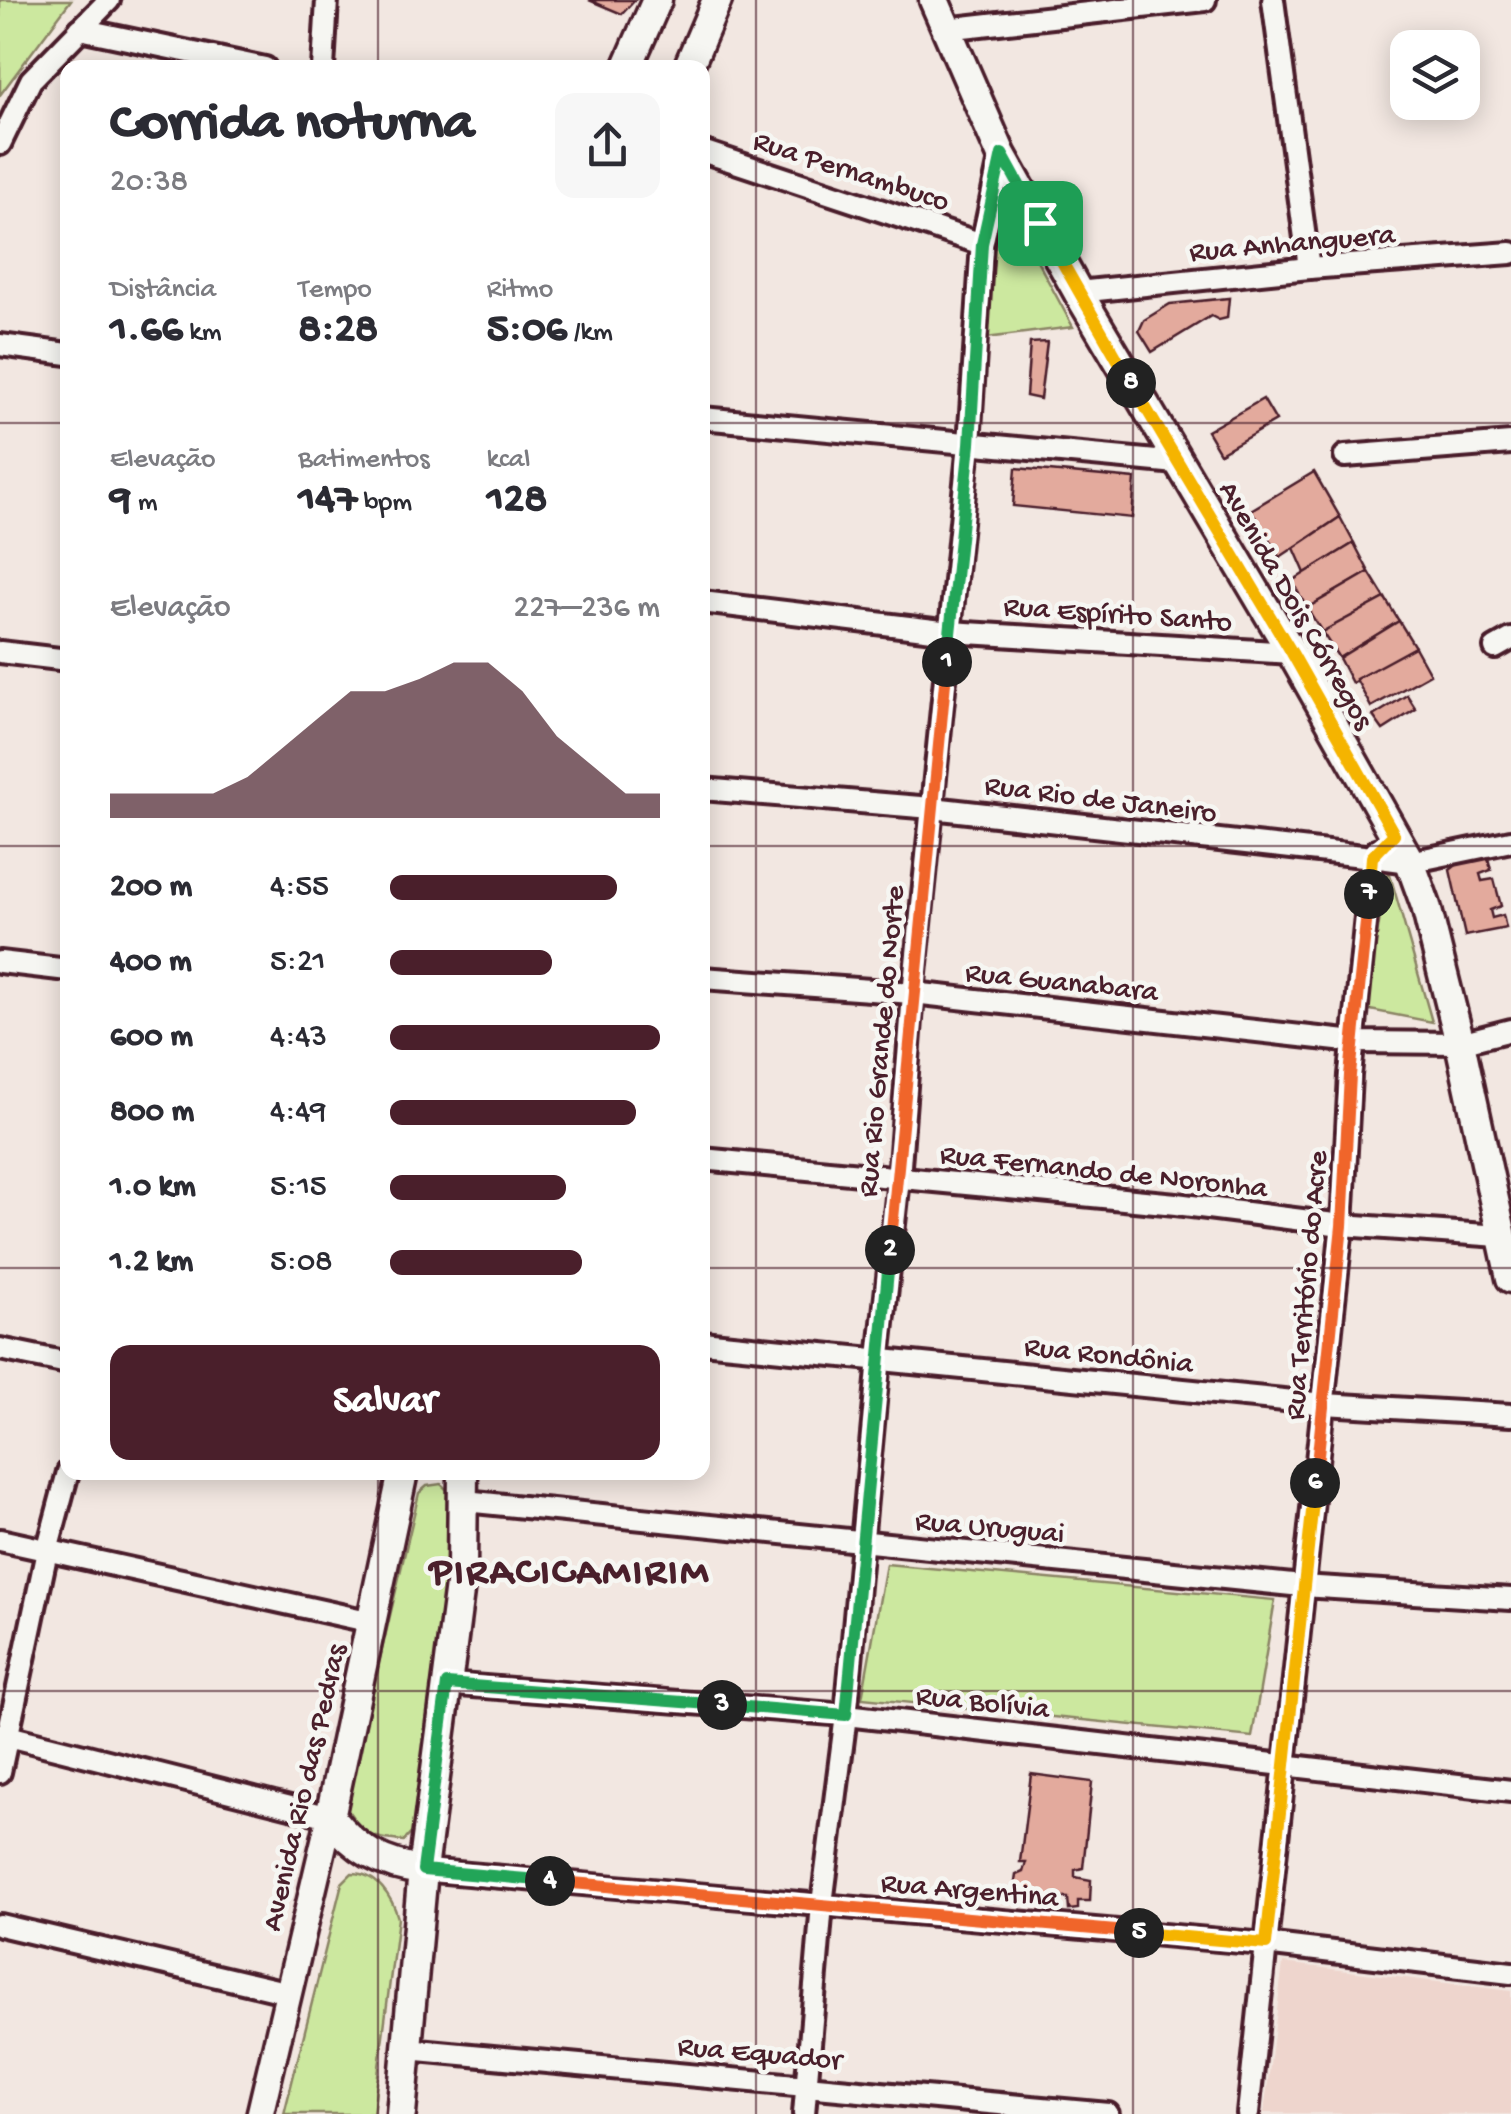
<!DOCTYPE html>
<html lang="pt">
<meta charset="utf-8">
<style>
body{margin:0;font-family:"Gochi Hand",sans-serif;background:#f7f7f7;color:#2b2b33;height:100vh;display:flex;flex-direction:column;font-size:38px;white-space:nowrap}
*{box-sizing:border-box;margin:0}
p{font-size:32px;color:#7c7c81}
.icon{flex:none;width:55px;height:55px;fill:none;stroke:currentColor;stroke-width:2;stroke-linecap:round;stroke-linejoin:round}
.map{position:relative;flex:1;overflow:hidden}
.sheet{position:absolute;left:60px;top:60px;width:650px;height:1420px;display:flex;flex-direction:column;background:#fff;border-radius:20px;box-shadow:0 5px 25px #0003}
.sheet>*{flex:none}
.buttons{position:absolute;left:1390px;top:30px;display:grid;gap:20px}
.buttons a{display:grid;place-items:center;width:90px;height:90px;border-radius:20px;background:#fff;box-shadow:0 5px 25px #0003;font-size:50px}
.pin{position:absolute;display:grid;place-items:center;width:85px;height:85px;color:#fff;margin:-42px;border-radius:20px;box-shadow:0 5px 15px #0006}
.km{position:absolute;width:50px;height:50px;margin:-25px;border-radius:50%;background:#222;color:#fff;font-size:28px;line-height:50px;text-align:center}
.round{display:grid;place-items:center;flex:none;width:105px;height:105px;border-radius:20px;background:#f7f7f7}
.head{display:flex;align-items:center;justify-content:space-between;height:170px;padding:0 50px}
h1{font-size:55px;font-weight:700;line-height:75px}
.figures{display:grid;grid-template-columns:repeat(3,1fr);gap:15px;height:170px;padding:10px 50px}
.figures div{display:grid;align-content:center}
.figures b{font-size:42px;font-weight:700}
.figures small{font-size:28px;font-weight:400}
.figures p{font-size:28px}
.chart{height:280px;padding:20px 50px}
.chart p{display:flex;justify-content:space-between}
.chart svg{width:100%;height:180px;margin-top:10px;fill:#4a1f2b;opacity:.7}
.action{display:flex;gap:20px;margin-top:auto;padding:20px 50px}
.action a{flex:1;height:115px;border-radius:20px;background:#4a1f2b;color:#fff;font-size:40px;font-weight:700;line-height:115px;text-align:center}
ul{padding:0 50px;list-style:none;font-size:32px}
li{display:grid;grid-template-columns:160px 120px 1fr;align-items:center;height:75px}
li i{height:25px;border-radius:12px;background:#4a1f2b}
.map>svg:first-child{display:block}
.built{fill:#eed5cd}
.green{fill:#cce89f;stroke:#8b8465;stroke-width:2.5}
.building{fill:#e3aa9d;stroke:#4a1f2b;stroke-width:2.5}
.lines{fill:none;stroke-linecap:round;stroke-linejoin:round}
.minor-casing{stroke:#4a1f2b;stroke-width:28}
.tertiary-casing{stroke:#4a1f2b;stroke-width:32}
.secondary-casing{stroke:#4a1f2b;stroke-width:35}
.minor{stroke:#f6f6f2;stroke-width:20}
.tertiary{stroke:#f6f6f2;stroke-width:25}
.secondary{stroke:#f6f6f2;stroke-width:28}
.split-1-casing{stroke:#fff;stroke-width:20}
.split-2-casing{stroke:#fff;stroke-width:20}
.split-3-casing{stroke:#fff;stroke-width:20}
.split-4-casing{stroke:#fff;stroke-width:20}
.split-5-casing{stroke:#fff;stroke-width:20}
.split-6-casing{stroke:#fff;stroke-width:20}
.split-7-casing{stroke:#fff;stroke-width:20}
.split-8-casing{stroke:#fff;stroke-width:20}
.split-9-casing{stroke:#fff;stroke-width:20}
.split-1{stroke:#22a559;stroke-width:12}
.split-2{stroke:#f0652b;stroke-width:12}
.split-3{stroke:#22a559;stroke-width:12}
.split-4{stroke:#22a559;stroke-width:12}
.split-5{stroke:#f0652b;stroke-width:12}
.split-6{stroke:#f5b400;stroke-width:12}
.split-7{stroke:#f0652b;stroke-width:12}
.split-8{stroke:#f5b400;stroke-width:12}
.split-9{stroke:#f5b400;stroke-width:12}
.grid{fill:none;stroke:#4a1f2b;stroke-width:2.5;stroke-opacity:0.55}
.labels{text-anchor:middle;stroke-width:9;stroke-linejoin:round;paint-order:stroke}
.street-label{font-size:30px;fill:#4a1f2b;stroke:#f6f6f2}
.district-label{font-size:40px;font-weight:bold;letter-spacing:2.5px;fill:#4a1f2b;stroke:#f6f6f2}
</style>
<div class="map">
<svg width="1511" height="2114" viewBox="0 0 1511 2114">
<rect width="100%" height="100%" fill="#f2e7e1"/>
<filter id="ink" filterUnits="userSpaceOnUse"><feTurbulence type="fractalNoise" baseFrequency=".01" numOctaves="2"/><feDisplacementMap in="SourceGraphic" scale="20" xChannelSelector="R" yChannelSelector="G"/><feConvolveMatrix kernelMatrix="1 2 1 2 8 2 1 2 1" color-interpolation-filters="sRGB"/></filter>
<g filter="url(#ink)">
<!-- built -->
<path class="built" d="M 1283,1963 L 1511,1991 L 1511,2114 L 1264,2113 Z"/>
<!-- green -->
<g class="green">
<path d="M 0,0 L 71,0 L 0,95 Z"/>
<path d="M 1001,224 L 1011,224 L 1025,238 L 1073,327 L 986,338 L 995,236 Z"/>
<path d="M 1388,868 L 1432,1022 L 1365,1009 Z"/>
<path d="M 441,1484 L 451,1494 L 453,1517 L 414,1830 L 404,1841 C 368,1838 365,1836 345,1806 L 419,1493 L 427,1486 Z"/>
<path d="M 886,1564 L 1275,1600 L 1252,1737 L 862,1698 Z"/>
<path d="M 352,1873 C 377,1873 392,1897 398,1918 L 373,2114 L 284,2114 L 342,1883 Z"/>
</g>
<!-- building -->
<g class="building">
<path d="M 589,0 L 635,0 L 622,14 Z"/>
<path d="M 1229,298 L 1227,318 L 1219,320 L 1211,316 L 1152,352 L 1139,331 L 1144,320 L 1170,304 Z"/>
<path d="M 1047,342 L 1040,399 L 1026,396 L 1030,343 Z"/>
<path d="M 1263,399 L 1276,421 L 1220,453 L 1207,431 Z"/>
<path d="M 1016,468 L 1135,479 L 1132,518 L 1013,506 Z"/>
<path d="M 1314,472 L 1340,517 L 1280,557 L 1251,510 Z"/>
<path d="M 1340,517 L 1354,543 L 1305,573 L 1294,548 Z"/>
<path d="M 1354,543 L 1369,572 L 1307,608 L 1292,581 Z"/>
<path d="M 1369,572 L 1385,598 L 1322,632 L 1307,608 Z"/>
<path d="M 1385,598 L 1399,621 L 1339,658 L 1322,632 Z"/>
<path d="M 1399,621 L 1415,647 L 1352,683 L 1339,658 Z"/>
<path d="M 1415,647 L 1430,674 L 1371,707 L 1356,679 Z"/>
<path d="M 1407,695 L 1416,709 L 1383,730 L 1373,716 Z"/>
<path d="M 1487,854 L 1491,870 L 1480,874 L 1482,881 L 1494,879 L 1501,906 L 1490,910 L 1492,918 L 1503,915 L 1506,928 L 1465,936 L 1450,870 L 1464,859 Z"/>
<path d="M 1031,1774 L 1092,1782 L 1083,1868 L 1075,1870 L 1075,1877 L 1091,1880 L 1090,1901 L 1078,1901 L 1078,1909 L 1069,1910 L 1068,1898 L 1043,1897 L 1040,1903 L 1012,1902 L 1016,1875 L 1023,1872 L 1026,1862 L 1020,1862 Z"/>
</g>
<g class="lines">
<!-- minor casing -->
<g class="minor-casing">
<g id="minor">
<path d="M 1273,0 L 1309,268"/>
<path d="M 80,29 L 265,68"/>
<path d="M 945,29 L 1205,0"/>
<path d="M 323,68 L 327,0"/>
<path d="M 0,144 L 31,80 L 109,0"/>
<path d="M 702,151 L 982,244"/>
<path d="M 1078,292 L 1309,268 L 1511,253"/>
<path d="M 0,345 L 68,354"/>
<path d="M 702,418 L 1177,463"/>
<path d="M 1345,456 L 1511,443"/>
<path d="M 702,602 L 950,632 L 1292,653"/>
<path d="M 1495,648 L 1511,639"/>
<path d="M 0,652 L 68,660"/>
<path d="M 702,789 L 932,808 L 1372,857 L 1378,849"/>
<path d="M 0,962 L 68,970"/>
<path d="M 702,978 L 913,993 L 1355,1042 L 1460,1043 L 1511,1030"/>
<path d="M 702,1159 L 1176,1204 L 1342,1225 L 1500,1236"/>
<path d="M 702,1342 L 1324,1404 L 1511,1415"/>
<path d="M 0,1349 L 68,1363"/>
<path d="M 465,1501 L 1302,1586 L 1511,1599"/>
<path d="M 0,1540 L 372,1622"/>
<path d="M 447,1684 L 846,1715 L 1511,1791"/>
<path d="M 0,1734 L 330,1817"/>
<path d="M 0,1772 L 47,1551 L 68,1472"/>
<path d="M 423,1870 L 1265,1944 L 1511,1973"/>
<path d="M 0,1925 L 289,1993"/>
<path d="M 407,2049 L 1108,2114"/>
<path d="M 804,2114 L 822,1904 L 846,1715 L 879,1359 L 899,1179 L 913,993 L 969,444 L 982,244 L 1001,154"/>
<path d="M 1248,2114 L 1342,1225 L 1350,1075 L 1372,857 L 1410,862 L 1511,841"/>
</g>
</g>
<!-- tertiary casing -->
<g class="tertiary-casing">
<path id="tertiary" d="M 260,2114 L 330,1817"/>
</g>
<!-- secondary casing -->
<g class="secondary-casing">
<g id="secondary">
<path d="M 934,0 L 1001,154 L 1078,292 L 1292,653 L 1410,862 L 1426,906 L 1460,1043 L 1511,1278"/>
<path d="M 627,68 L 657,0"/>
<path d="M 688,68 L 717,0"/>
<path d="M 403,1472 L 330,1817 C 356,1850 382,1865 423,1870"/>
<path d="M 401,2114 L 423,1870 L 462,1569 L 463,1472"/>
</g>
</g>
<!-- minor -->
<use href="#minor" class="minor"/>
<!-- tertiary -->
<use href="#tertiary" class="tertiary"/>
<!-- secondary -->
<use href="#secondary" class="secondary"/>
</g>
</g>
<g class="lines" filter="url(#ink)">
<!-- split-1 casing -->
<g class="split-1-casing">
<path id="split-1" d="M 947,662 L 970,444 L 982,244 L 1002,154 L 1040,223"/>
</g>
<!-- split-2 casing -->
<g class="split-2-casing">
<path id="split-2" d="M 890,1250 L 947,662"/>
</g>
<!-- split-3 casing -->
<g class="split-3-casing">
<path id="split-3" d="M 722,1705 L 846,1715 L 890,1250"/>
</g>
<!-- split-4 casing -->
<g class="split-4-casing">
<path id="split-4" d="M 550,1881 L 423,1870 L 447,1684 L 722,1705"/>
</g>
<!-- split-5 casing -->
<g class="split-5-casing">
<path id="split-5" d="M 550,1881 L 1139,1933"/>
</g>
<!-- split-6 casing -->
<g class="split-6-casing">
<path id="split-6" d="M 1139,1933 L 1266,1944 L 1315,1483"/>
</g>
<!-- split-7 casing -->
<g class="split-7-casing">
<path id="split-7" d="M 1315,1483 L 1342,1226 L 1350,1075 L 1369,894"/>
</g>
<!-- split-8 casing -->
<g class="split-8-casing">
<path id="split-8" d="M 1131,383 L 1292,653 L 1394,834 L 1372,857 L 1369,894"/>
</g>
<!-- split-9 casing -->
<g class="split-9-casing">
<path id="split-9" d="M 1040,223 L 1131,383"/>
</g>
<!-- split-1 -->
<use href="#split-1" class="split-1"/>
<!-- split-2 -->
<use href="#split-2" class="split-2"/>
<!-- split-3 -->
<use href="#split-3" class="split-3"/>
<!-- split-4 -->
<use href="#split-4" class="split-4"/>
<!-- split-5 -->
<use href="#split-5" class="split-5"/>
<!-- split-6 -->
<use href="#split-6" class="split-6"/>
<!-- split-7 -->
<use href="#split-7" class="split-7"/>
<!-- split-8 -->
<use href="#split-8" class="split-8"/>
<!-- split-9 -->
<use href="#split-9" class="split-9"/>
</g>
<!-- grid -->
<path class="grid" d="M 378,0 L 378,68M 756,0 L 756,2114M 1133,0 L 1133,2114M 0,423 L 68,423M 702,423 L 1511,423M 0,846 L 68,846M 702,846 L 1511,846M 0,1268 L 68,1268M 702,1268 L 1511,1268M 378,1472 L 378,2114M 0,1691 L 1511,1691"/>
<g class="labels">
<!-- street labels -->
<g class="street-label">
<text transform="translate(852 169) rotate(18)" y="10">Rua Pernambuco</text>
<text transform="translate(1292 241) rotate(-5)" y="10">Rua Anhanguera</text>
<text transform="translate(1298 604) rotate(60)" y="10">Avenida Dois Córregos</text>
<text transform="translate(1118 612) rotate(4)" y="10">Rua Espírito Santo</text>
<text transform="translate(1101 797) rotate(7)" y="10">Rua Rio de Janeiro</text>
<text transform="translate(1062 980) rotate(6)" y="10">Rua Guanabara</text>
<text transform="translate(879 1041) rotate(-85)" y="10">Rua Rio Grande do Norte</text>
<text transform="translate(1104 1169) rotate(6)" y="10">Rua Fernando de Noronha</text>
<text transform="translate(1304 1285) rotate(-85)" y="10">Rua Território do Acre</text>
<text transform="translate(1109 1353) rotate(6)" y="10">Rua Rondônia</text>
<text transform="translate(990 1525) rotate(5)" y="10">Rua Uruguai</text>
<text transform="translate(983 1700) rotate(6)" y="10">Rua Bolívia</text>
<text transform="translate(302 1787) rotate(-77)" y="10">Avenida Rio das Pedras</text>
<text transform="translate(970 1888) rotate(5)" y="10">Rua Argentina</text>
<text transform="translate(760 2051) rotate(5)" y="10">Rua Equador</text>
</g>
<!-- district labels -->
<g class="district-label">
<text x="570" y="1582">PIRACICAMIRIM</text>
</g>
</g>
</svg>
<div class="buttons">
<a><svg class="icon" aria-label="layers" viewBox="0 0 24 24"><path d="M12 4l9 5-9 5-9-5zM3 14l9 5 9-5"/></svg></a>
</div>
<div class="pin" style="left:1040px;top:223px;background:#1e9e55"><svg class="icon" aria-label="arrive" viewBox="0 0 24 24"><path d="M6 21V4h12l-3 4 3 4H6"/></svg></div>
<b class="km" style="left:947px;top:662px">1</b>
<b class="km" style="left:890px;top:1250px">2</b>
<b class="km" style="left:722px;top:1705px">3</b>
<b class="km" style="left:550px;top:1881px">4</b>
<b class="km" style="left:1139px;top:1933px">5</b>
<b class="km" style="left:1315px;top:1483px">6</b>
<b class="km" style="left:1369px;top:894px">7</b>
<b class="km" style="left:1131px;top:383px">8</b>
<section class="sheet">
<div class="head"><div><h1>Corrida noturna</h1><p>20:38</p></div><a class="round"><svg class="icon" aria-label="share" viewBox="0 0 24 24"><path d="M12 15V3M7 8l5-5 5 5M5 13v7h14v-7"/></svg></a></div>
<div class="figures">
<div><p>Distância</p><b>1.66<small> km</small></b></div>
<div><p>Tempo</p><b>8:28</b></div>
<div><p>Ritmo</p><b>5:06<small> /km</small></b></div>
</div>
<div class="figures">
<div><p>Elevação</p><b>9<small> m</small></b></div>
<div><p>Batimentos</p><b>147<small> bpm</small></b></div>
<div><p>kcal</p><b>128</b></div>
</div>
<div class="chart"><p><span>Elevação</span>227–236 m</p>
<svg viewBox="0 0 160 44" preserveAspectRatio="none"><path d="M0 44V38L10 38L20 38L30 38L40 34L50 27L60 20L70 13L80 13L90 10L100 6L110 6L120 13L130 24L140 31L150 38L160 38V44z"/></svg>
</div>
<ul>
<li><b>200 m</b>4:55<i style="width:84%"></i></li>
<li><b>400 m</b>5:21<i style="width:60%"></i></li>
<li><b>600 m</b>4:43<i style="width:100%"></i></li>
<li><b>800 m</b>4:49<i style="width:91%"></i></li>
<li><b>1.0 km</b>5:15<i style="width:65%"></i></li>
<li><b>1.2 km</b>5:08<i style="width:71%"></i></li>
</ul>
<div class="action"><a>Salvar</a></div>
</section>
</div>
